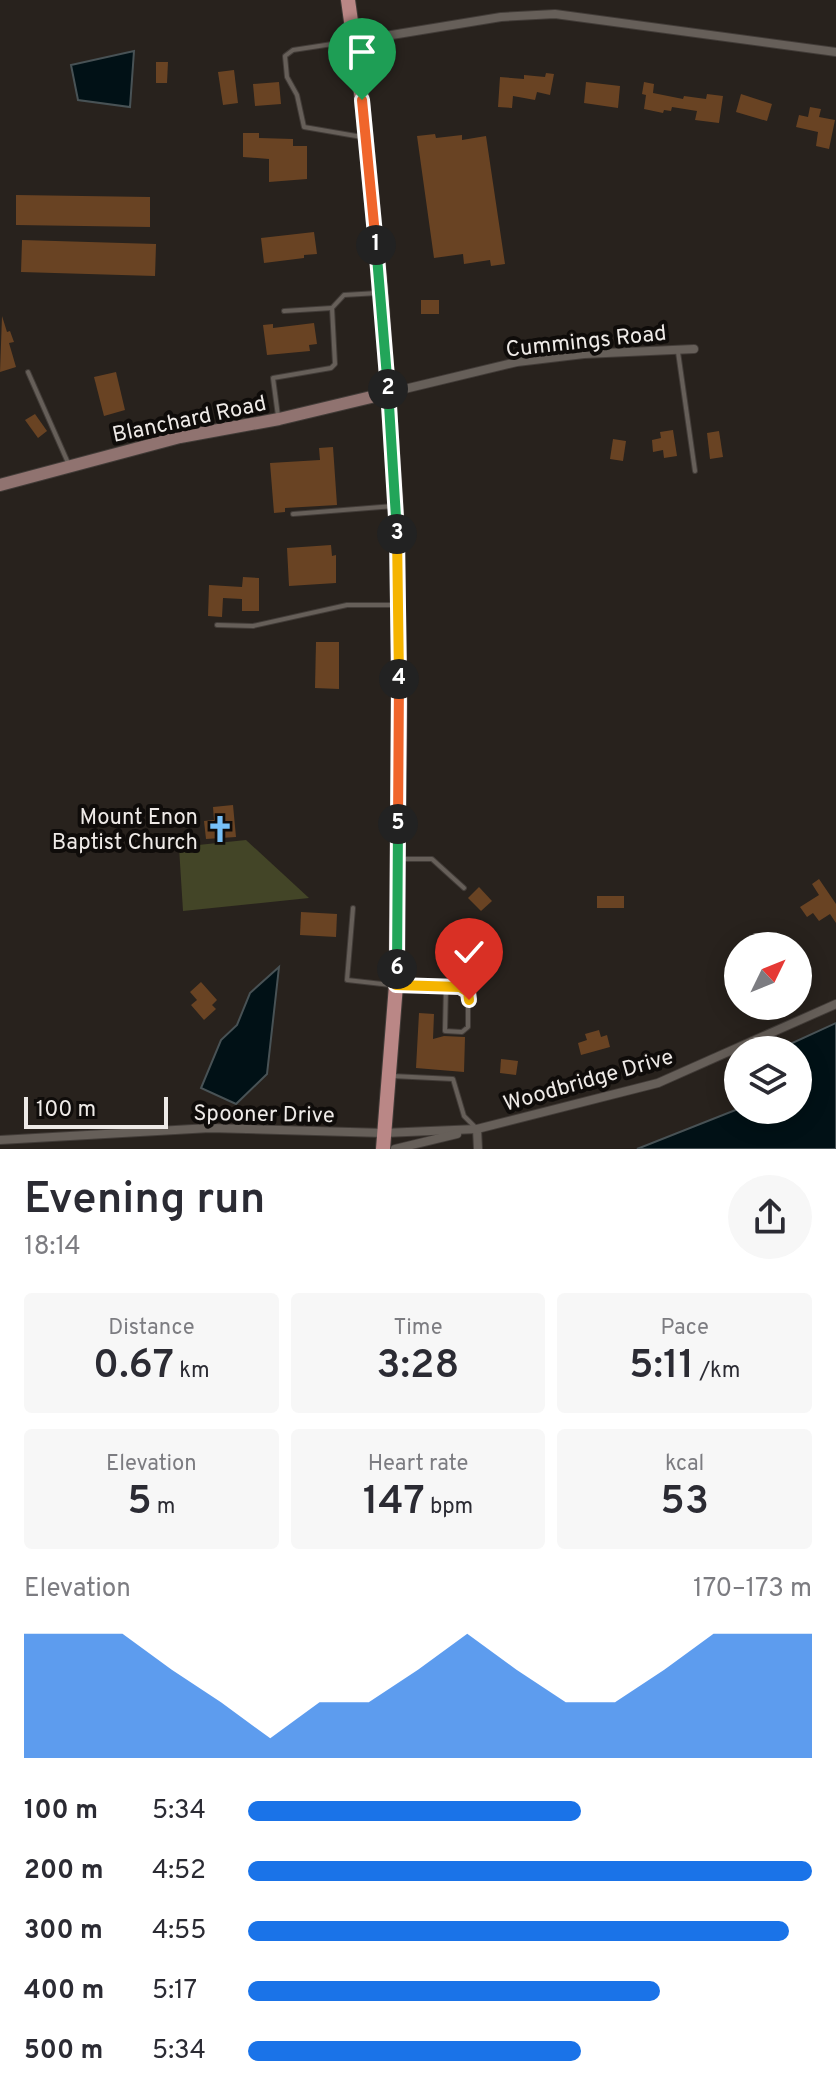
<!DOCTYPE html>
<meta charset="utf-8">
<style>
body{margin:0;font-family:Overpass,sans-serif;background:#f7f7f7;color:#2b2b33;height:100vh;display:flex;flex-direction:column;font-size:30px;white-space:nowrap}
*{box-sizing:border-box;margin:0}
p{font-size:26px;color:#7c7c81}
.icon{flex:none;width:44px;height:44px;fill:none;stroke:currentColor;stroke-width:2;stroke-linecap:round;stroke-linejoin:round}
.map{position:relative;height:1149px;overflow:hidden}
.side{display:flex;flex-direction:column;background:#fff;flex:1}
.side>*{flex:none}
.needle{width:52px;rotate:47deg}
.buttons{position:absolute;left:724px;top:932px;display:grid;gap:16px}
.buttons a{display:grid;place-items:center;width:88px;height:88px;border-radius:50%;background:#fff;box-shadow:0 4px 20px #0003;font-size:40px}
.scale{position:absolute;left:24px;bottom:20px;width:144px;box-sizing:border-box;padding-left:8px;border:4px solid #eeeae7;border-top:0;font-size:22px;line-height:28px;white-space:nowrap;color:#eeeae7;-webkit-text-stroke:6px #0f0c0a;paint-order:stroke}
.pin{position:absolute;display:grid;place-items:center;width:68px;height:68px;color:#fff;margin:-82px -34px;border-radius:50% 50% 50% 0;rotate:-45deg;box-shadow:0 0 8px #0007}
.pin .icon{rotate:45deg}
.km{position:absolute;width:40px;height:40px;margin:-20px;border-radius:50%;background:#222;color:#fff;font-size:22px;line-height:40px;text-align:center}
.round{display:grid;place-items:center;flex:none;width:84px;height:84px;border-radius:42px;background:#f7f7f7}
.overview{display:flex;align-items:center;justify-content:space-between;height:136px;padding:0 24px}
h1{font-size:44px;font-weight:600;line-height:60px}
.stats{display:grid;grid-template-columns:repeat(3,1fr);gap:12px;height:136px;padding:8px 24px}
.stats div{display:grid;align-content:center;border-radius:8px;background:#f7f7f7;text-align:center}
.stats b{font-size:40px;font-weight:600}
.stats small{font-size:22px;font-weight:400}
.stats p{font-size:22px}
.chart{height:224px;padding:16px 24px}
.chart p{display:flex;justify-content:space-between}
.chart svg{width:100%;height:144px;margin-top:8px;fill:#1a73e8;opacity:.7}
ul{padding:0 24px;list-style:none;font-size:26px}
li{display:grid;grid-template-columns:128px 96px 1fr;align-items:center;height:60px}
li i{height:20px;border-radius:10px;background:#1a73e8}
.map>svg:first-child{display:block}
.green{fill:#434527}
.water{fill:#011116;stroke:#485255;stroke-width:2}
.building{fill:#694323}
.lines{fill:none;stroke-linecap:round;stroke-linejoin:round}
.lane-casing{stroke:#423c38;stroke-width:6}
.street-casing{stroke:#423c38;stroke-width:10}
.secondary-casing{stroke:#423c38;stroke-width:14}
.primary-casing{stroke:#423c38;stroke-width:16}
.lane{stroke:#665f59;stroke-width:4}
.street{stroke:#665f59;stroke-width:8}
.secondary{stroke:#907370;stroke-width:12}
.primary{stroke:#ba8786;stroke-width:14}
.split-1-casing{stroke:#fff;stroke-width:16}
.split-2-casing{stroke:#fff;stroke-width:16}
.split-3-casing{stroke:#fff;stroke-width:16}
.split-4-casing{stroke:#fff;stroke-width:16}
.split-5-casing{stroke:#fff;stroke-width:16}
.split-6-casing{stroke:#fff;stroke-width:16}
.split-7-casing{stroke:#fff;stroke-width:16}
.split-1{stroke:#f0652b;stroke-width:10}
.split-2{stroke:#22a559;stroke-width:10}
.split-3{stroke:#22a559;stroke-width:10}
.split-4{stroke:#f5b400;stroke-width:10}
.split-5{stroke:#f0652b;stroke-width:10}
.split-6{stroke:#22a559;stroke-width:10}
.split-7{stroke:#f5b400;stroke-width:10}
.labels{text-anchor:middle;stroke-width:8;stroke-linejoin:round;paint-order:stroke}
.street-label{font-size:22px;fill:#eeeae7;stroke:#0f0c0a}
.poi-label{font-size:22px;fill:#eeeae7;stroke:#0f0c0a;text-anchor:end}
</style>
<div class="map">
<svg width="836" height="1149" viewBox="0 0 836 1149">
<rect width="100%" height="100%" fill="#28221d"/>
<!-- green -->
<path class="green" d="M 246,840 L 309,898 L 183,911 L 179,847 Z"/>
<!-- water -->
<g class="water">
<path d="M 134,51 L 130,107 L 78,100 L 71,65 Z"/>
<path d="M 279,967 L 267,1074 L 236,1104 L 201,1088 L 221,1040 L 237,1025 L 250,993 Z"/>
<path d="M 836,1023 L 836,1149 L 637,1149 L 738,1109 L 798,1110 L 798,1050 L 777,1050 Z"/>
</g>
<!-- building -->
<g class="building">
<path d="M 156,62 L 168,62 L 167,83 L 156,83 Z"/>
<path d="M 234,70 L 238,103 L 223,105 L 218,72 Z"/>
<path d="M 546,73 L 554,74 L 550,95 L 537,92 L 535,100 L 513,96 L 512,108 L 498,107 L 500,77 L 524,79 L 524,75 L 545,77 Z"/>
<path d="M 279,82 L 281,104 L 255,106 L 253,84 Z"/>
<path d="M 586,82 L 620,86 L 618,108 L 584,103 Z"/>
<path d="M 644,82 L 654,84 L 653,93 L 683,99 L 684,96 L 706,99 L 707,94 L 723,96 L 719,123 L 695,120 L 697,111 L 672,107 L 671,111 L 664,110 L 663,113 L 644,109 L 646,95 L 642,94 Z"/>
<path d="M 741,94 L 772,104 L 767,121 L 736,112 Z"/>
<path d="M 810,107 L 821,109 L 819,117 L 835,120 L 829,149 L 816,146 L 818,132 L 796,127 L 799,115 L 808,117 Z"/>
<path d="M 243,133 L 259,133 L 259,138 L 293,139 L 293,146 L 307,146 L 307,179 L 269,182 L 269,159 L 243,157 Z"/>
<path d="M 435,134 L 436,138 L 462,135 L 462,140 L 486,136 L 505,264 L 491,266 L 490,260 L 464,264 L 463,254 L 434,258 L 417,136 Z"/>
<path d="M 16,195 L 150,197 L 150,227 L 16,225 Z"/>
<path d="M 314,232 L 317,254 L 304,255 L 304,258 L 264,263 L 261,238 Z"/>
<path d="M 22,240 L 156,244 L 155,276 L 21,272 Z"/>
<rect x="421" y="300" width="18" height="14"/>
<path d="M 2,316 L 7,332 L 10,331 L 14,342 L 9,343 L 16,367 L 0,372 Z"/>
<path d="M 314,323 L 317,344 L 309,345 L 310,351 L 267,355 L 263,325 L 273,324 L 273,328 Z"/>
<path d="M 116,372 L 125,410 L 104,416 L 94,377 Z"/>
<path d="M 35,414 L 47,431 L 38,438 L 25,420 Z"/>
<path d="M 673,430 L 677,456 L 664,458 L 663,450 L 653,452 L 652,440 L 661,438 L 660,432 Z"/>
<path d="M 719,431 L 723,457 L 710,459 L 707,433 Z"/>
<path d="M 613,439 L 626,441 L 623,461 L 610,459 Z"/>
<path d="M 333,447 L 337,505 L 285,508 L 285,512 L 274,513 L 270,463 L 320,460 L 319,448 Z"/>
<path d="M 331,545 L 332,556 L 336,555 L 336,583 L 289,586 L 287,548 Z"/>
<path d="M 243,577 L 259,578 L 259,611 L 242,611 L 242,599 L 223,598 L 222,617 L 208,616 L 209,585 L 242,587 Z"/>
<path d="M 316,642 L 339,642 L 339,689 L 315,688 Z"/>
<path d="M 233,805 L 236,837 L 206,839 L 204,821 L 214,820 L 213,807 Z"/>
<path d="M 819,879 L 836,904 L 836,923 L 830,914 L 819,921 L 813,913 L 807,917 L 800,907 L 819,895 L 812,884 Z"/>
<path d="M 479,887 L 492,901 L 481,911 L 468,898 Z"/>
<rect x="597" y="896" width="27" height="12"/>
<path d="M 301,912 L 337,914 L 336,937 L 300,935 Z"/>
<path d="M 201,982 L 217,1000 L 212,1005 L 216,1009 L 204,1020 L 191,1005 L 197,1000 L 190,992 Z"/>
<path d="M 419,1013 L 434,1014 L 433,1039 L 444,1036 L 465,1037 L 464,1072 L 416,1068 Z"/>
<path d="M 599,1030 L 601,1037 L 607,1035 L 610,1047 L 581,1055 L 578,1043 L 587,1040 L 585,1034 Z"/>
<path d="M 501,1059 L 518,1061 L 516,1075 L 500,1073 Z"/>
</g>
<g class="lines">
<!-- lane casing -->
<g class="lane-casing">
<g id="lane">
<path d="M 352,41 L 293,50 L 285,56 L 287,77 L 297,95 L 304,127 L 362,137"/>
<path d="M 284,311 L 332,308"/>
<path d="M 678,352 L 695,471"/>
<path d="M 28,372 L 69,465"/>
<path d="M 278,416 L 273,378 L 331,368 L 335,364 L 332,308 L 344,295 L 378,293"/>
<path d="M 293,514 L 394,506"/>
<path d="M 217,625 L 253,626 L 347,605 L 396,605"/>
<path d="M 400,859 L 432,859 L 464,888"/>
<path d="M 353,908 L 347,980 L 391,985"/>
<path d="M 400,985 C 420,986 451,981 468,992 L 468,1027 L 462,1032 L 445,1031 L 446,986"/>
<path d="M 392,1076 L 453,1079 L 464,1116 L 477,1129"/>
</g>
</g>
<!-- street casing -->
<g class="street-casing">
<g id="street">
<path d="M 355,41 L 501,17 L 555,14 L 836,52"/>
<path d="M 388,393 L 517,362 L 584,354 L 694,349"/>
<path d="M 477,1129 L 478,1149"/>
<path d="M 0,1140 L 210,1128 L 384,1133 L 477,1129 L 658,1083 L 836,1004"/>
<path d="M 395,1149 L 457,1134"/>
</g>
</g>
<!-- secondary casing -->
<g class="secondary-casing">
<path id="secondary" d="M 0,485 L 180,437 L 279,419 L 388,393"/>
</g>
<!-- primary casing -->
<g class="primary-casing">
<path id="primary" d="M 348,0 L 362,100 L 381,293 L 396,506 L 400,704 L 396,985 L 383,1149"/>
</g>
<!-- lane -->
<use href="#lane" class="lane"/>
<!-- street -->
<use href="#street" class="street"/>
<!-- secondary -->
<use href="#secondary" class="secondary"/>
<!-- primary -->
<use href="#primary" class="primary"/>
</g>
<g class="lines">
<!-- split-1 casing -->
<g class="split-1-casing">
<path id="split-1" d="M 362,100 L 376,245"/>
</g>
<!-- split-2 casing -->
<g class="split-2-casing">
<path id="split-2" d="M 376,245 L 388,389"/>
</g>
<!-- split-3 casing -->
<g class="split-3-casing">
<path id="split-3" d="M 388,389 L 397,534"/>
</g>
<!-- split-4 casing -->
<g class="split-4-casing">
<path id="split-4" d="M 397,534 L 399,679"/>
</g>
<!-- split-5 casing -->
<g class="split-5-casing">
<path id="split-5" d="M 398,824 L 399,679"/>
</g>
<!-- split-6 casing -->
<g class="split-6-casing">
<path id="split-6" d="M 397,969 L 398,824"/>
</g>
<!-- split-7 casing -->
<g class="split-7-casing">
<path id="split-7" d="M 397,969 L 396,985 L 460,987 L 468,992 L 469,1000"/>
</g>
<!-- split-1 -->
<use href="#split-1" class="split-1"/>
<!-- split-2 -->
<use href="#split-2" class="split-2"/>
<!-- split-3 -->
<use href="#split-3" class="split-3"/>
<!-- split-4 -->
<use href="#split-4" class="split-4"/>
<!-- split-5 -->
<use href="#split-5" class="split-5"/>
<!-- split-6 -->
<use href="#split-6" class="split-6"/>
<!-- split-7 -->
<use href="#split-7" class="split-7"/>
</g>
<!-- icons -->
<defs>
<g id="church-bare" transform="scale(2.16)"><path d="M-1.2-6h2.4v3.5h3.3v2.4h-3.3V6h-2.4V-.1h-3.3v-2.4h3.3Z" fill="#77c0f7" stroke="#0f0c0a" stroke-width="2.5" paint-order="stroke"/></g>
</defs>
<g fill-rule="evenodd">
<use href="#church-bare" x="220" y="829"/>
</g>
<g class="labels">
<!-- street labels -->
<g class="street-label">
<text transform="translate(586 340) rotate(-6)" y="8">Cummings Road</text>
<text transform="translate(189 418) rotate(-12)" y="8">Blanchard Road</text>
<text transform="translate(588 1079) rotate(-16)" y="8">Woodbridge Drive</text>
<text transform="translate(264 1113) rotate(1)" y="8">Spooner Drive</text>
</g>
<!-- poi labels -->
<g class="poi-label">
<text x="198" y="824">Mount Enon<tspan x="198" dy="25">Baptist Church</tspan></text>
</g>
</g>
</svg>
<div class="buttons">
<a><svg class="needle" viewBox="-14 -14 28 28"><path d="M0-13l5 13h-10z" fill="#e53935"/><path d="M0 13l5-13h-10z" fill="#7c7c81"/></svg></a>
<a><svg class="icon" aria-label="layers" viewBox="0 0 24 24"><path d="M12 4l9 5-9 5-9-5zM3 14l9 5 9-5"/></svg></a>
</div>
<div class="scale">100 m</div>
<div class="pin" style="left:362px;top:100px;background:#1e9e55"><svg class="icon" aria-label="arrive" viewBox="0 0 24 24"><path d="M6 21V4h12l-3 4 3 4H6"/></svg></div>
<div class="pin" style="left:469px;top:1000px;background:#d93025"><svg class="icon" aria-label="check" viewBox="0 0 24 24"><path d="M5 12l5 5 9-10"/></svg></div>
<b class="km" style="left:376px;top:245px">1</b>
<b class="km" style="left:388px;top:389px">2</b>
<b class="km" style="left:397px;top:534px">3</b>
<b class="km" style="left:399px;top:679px">4</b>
<b class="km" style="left:398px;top:824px">5</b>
<b class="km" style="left:397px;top:969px">6</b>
</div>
<section class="side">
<div class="overview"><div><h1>Evening run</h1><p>18:14</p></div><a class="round"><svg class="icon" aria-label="share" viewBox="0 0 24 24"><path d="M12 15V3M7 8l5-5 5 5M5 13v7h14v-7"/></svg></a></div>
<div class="stats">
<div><p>Distance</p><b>0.67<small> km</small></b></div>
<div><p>Time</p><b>3:28</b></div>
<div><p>Pace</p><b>5:11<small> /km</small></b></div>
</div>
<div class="stats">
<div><p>Elevation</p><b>5<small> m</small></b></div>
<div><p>Heart rate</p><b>147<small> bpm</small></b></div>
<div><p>kcal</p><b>53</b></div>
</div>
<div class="chart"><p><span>Elevation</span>170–173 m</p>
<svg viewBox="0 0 160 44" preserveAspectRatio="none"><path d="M0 44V6L10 6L20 6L30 17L40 27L50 38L60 27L70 27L80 17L90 6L100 17L110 27L120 27L130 17L140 6L150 6L160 6V44z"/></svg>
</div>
<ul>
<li><b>100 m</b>5:34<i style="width:59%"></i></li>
<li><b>200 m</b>4:52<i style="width:100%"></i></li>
<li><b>300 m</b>4:55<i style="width:96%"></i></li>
<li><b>400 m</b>5:17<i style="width:73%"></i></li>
<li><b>500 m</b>5:34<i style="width:59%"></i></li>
</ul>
</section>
